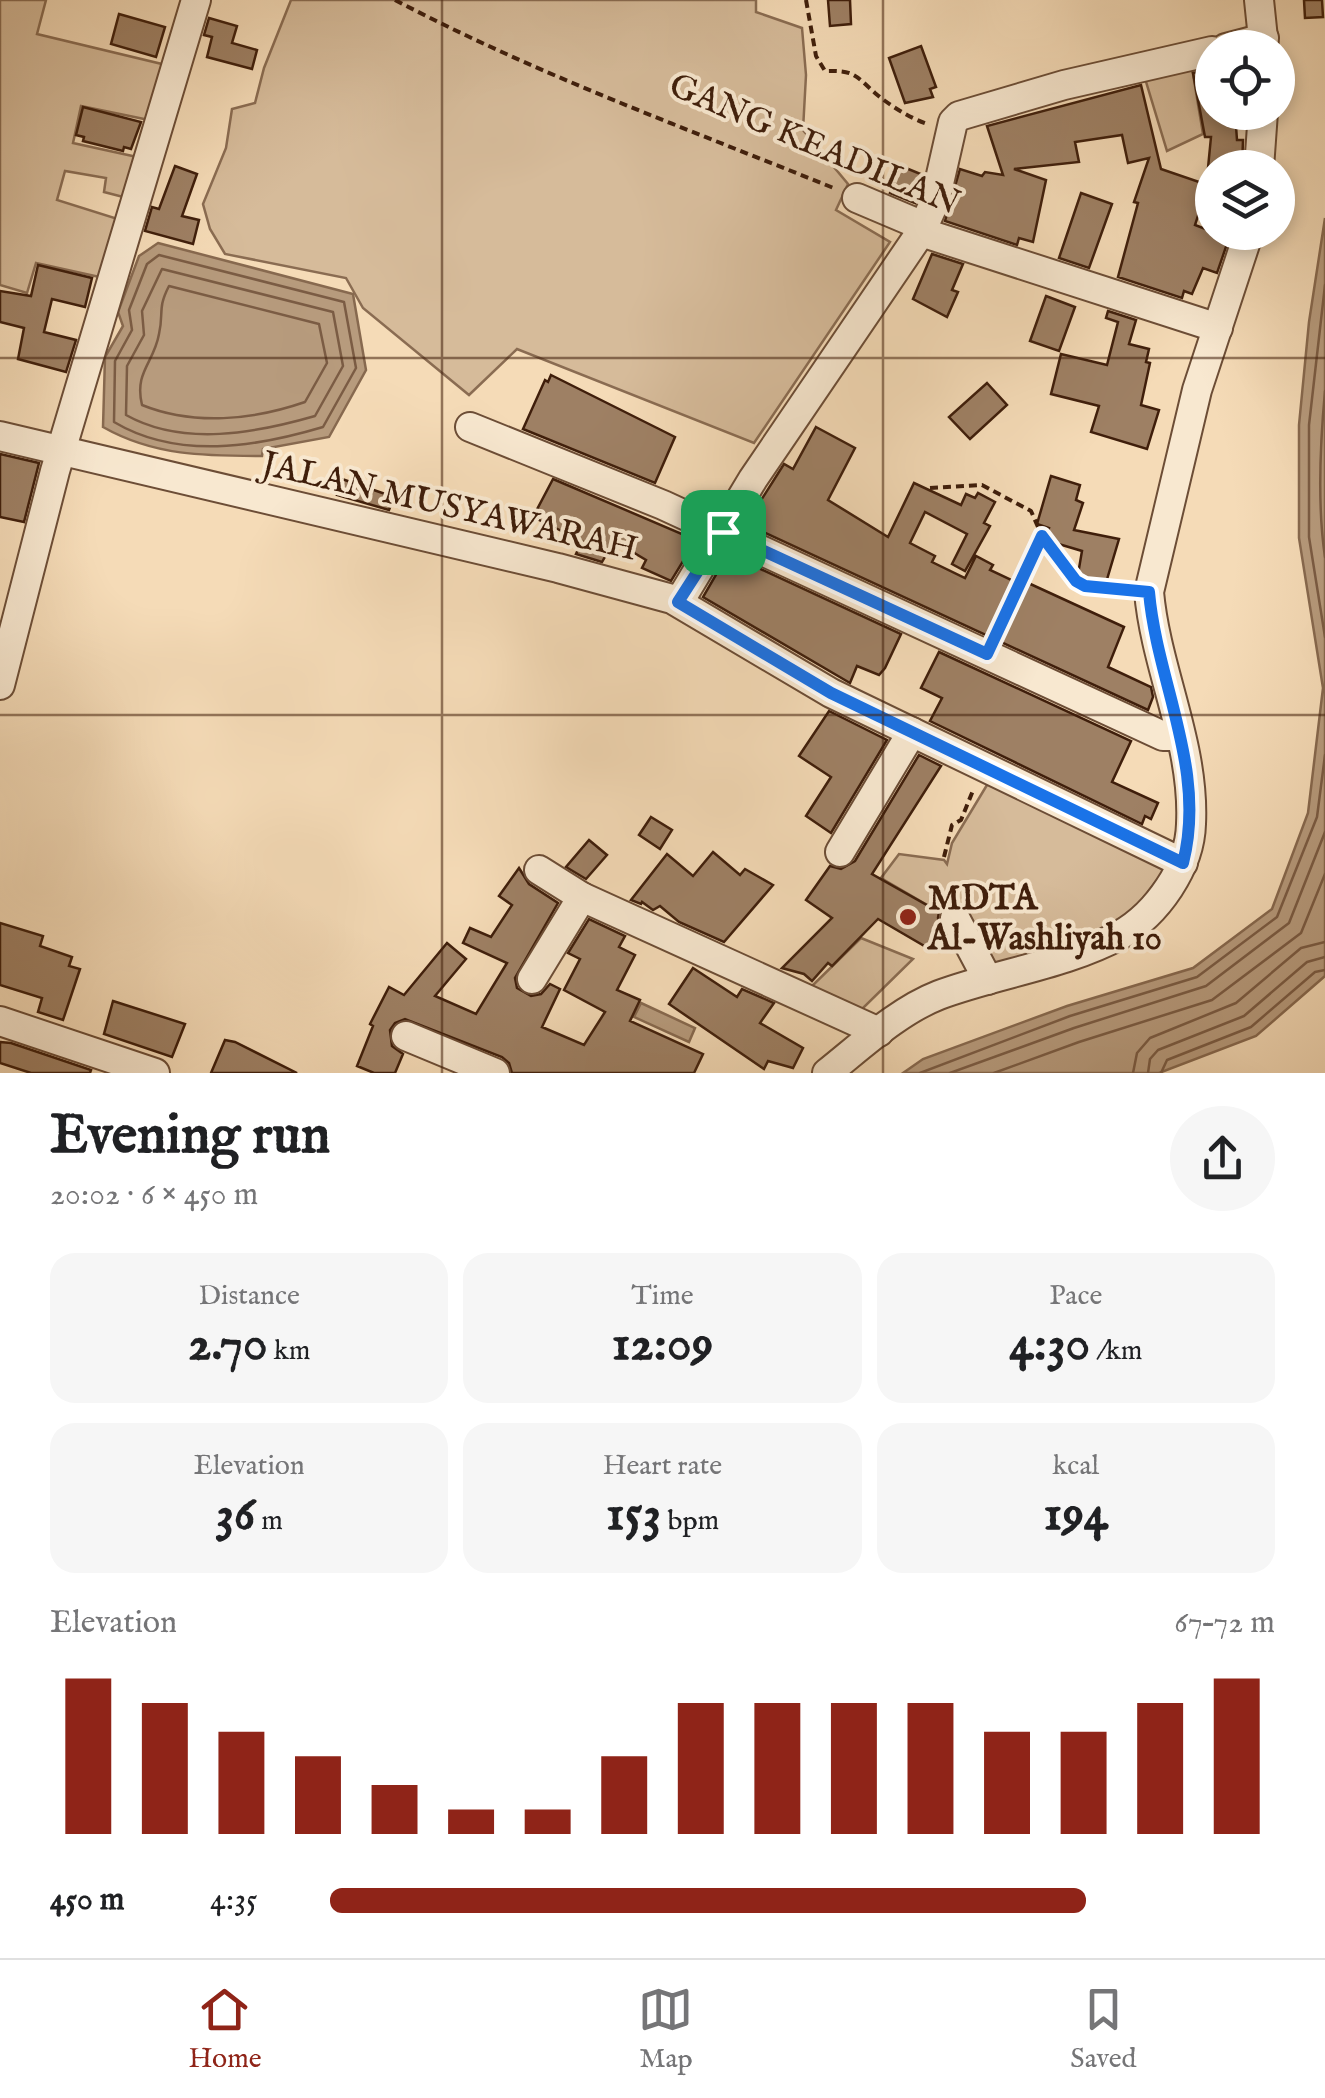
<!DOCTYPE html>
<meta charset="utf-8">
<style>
body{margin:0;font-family:"IM FELL English",serif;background:#f6f6f6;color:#202124;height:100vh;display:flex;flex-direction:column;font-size:38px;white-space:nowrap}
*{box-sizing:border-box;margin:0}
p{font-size:32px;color:#757577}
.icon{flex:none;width:55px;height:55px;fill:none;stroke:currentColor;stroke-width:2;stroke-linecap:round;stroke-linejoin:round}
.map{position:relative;height:1073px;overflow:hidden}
.details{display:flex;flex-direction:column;background:#fff;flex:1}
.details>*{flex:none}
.tools{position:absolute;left:1195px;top:30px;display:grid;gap:20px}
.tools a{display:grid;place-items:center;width:100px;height:100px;border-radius:50%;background:#fff;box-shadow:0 5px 15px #0003;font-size:50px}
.pin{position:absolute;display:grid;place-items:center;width:85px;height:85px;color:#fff;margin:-42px;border-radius:20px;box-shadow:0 5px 15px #0006}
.round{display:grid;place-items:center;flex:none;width:105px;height:105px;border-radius:52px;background:#f6f6f6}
.head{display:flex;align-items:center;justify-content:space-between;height:170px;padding:0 50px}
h1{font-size:55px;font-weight:800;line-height:75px}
.metrics{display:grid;grid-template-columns:repeat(3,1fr);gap:15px;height:170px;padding:10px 50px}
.metrics div{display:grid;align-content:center;border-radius:25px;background:#f6f6f6;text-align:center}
.metrics b{font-size:50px;font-weight:800}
.metrics small{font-size:28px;font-weight:400}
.metrics p{font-size:28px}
.chart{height:280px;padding:20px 50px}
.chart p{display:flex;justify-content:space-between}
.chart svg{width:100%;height:180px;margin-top:10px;stroke:#8f2418;stroke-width:6}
ul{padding:0 50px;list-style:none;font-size:32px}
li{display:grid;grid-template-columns:160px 120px 1fr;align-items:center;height:75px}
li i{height:25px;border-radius:12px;background:#8f2418}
.menu{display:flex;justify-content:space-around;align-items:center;height:140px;border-top:2px solid #e0e0e0;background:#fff;font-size:28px;color:#757577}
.menu a{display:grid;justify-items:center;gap:5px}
.menu .current{color:#8f2418}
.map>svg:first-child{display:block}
.green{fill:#d6bb9a;stroke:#8a6c52;stroke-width:2.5}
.water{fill:#b79b7d;stroke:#87694f;stroke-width:2.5}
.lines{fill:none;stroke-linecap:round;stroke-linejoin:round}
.shore{stroke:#7b5c44;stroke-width:2.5}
.building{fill:#9e8064;stroke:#3f1e0b;stroke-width:2.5}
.minor-casing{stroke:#6c4d36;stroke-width:32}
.path{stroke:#3f1e0b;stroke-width:4;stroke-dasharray:8 5;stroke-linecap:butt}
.minor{stroke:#f8e8d0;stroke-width:28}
.route-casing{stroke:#fff;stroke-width:20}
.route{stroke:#1a73e8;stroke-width:12}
.grid{fill:none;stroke:#3f1e0b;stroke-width:2.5;stroke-opacity:0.55}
.poi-dot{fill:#8f2418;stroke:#f8e8d0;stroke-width:4}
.labels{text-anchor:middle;stroke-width:8;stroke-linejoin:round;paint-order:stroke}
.street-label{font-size:35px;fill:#3f1e0b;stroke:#f8e8d0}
.poi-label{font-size:35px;font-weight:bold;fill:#3f1e0b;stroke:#f8e8d0;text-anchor:start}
</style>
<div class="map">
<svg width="1325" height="1073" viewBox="0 0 1325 1073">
<rect width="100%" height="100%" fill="#f5dbb7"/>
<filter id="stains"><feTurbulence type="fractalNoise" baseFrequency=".002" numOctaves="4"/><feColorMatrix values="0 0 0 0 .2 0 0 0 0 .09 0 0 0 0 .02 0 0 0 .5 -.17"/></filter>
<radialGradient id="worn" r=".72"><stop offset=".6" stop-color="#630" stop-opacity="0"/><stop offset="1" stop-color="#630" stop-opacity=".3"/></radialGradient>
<!-- green -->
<g class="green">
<path d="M 0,0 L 46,0 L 37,34 L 166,65 L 149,120 L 81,106 L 73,143 L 137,157 L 127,198 L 104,192 L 106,178 L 65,171 L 57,200 L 121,220 L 104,278 L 36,263 L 27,293 L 0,285 Z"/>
<path d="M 291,0 L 756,0 L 756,12 L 802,28 L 806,75 L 803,130 L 848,184 L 836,210 L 890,242 L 754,443 L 517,349 L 469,395 L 363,308 L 346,278 L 225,254 L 210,229 L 203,204 L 226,148 L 232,109 L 255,103 L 264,68 Z"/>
<path d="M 1191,62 L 1203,134 L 1167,151 L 1144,75 Z"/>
<path d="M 993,775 L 1170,863 L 1137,906 L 1110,927 L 992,968 L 946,916 L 881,878 L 899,854 L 944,860 L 947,864 L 952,843 Z"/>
<path d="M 861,938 L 913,959 L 859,1012 L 811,987 Z"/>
</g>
<!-- water -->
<g class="water">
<path d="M 1325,218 L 1325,976 L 1256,1036 L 1159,1073 L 903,1073 L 923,1059 L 1067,1006 L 1193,968 L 1272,909 L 1308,813 L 1323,688 L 1299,538 L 1299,425 L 1309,322 Z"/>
<path d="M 158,243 L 353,294 L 366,370 L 329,437 L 263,449 L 262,456 C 205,456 154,456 103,427 L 105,357 L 123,326 L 118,312 L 139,256 Z"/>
<path d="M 641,1003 L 695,1028 L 689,1042 L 634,1017 Z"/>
</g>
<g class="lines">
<!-- shore -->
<g class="shore">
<path d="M 159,255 L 344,302 L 356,368 L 323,427 C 256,447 178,460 114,422 L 115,361 L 132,330 L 129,310 L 147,264 Z"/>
<path d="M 162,269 L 333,312 L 343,366 L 315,416 C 256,433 183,447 126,415 L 127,366 L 144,335 L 142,311 Z"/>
<path d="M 1325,285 L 1309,425 L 1309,537 L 1325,637"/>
<path d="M 169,286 L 319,324 L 327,363 L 305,402 C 253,420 194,426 142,405 C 134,372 154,363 159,334 C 164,313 157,309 169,286 Z"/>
<path d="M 1325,391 C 1320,445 1317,504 1325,557"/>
<path d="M 920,1073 L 1070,1016 L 1197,977 L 1277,917 L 1317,817 L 1325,755"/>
<path d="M 950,1073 L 1074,1028 L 1206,986 L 1289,923 L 1325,832"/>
<path d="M 994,1073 L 1079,1042 L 1212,1000 L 1301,933 L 1325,874"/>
<path d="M 1133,1073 L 1137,1053 L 1150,1038 L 1236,1003 L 1301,948 L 1325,942"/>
<path d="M 1148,1073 L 1150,1059 L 1158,1050 L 1244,1016 L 1307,962 L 1325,957"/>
<path d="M 1161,1073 L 1167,1060 L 1251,1027 L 1315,972 L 1325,970"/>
</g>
</g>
<!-- building -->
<g class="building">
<path d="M 828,0 L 850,0 L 851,24 L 830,26 Z"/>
<path d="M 1304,0 L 1322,0 L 1323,17 L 1305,18 Z"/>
<path d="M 119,14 L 165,27 L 156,57 L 111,44 Z"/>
<path d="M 209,18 L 237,26 L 232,43 L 257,50 L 252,69 L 207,57 L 212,37 L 204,35 Z"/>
<path d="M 921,46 L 936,87 L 930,89 L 933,97 L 905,103 L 889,58 Z"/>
<path d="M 1212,69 L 1212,112 L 1235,112 L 1237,140 L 1243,140 L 1242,168 L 1208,168 L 1211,137 L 1205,137 L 1193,73 Z"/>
<path d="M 1141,85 L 1161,169 L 1208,185 L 1195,225 L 1229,238 L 1217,273 L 1203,268 L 1192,294 L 1184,291 L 1182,298 L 1118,277 L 1138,203 L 1134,202 L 1149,158 L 1128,163 L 1122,135 L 1075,142 L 1079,162 L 1014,169 L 1046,180 L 1033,242 L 1019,238 L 1017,245 L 945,221 L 960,169 L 982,176 L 985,172 L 1003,175 L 987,126 Z"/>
<path d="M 83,107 L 141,122 L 131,149 L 124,147 L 123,151 L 83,141 L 84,137 L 76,135 Z"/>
<path d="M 175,166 L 197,174 L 182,216 L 199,220 L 193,244 L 145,231 L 152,207 L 159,209 Z"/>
<path d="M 901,166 L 923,175 L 915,203 L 890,193 Z"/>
<path d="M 1081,193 L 1112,204 L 1089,268 L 1059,258 Z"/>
<path d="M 932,254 L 963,264 L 952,290 L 958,292 L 947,317 L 913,299 Z"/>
<path d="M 38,265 L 92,278 L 85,307 L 52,299 L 44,332 L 76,340 L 66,372 L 18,359 L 24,328 L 0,322 L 0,291 L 31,296 Z"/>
<path d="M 1046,296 L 1075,307 L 1059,351 L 1030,341 Z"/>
<path d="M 1108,311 L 1136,320 L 1129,344 L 1149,349 L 1146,362 L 1150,363 L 1141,405 L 1159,410 L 1147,449 L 1091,432 L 1099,406 L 1051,394 L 1061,354 L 1107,365 L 1118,322 L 1106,318 Z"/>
<path d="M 551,375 L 675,437 L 655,483 L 523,429 L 545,380 L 548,382 Z"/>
<path d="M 987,383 L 1007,405 L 970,439 L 949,417 Z"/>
<path d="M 816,427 L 855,448 L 828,500 L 888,537 L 914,483 L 961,505 L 966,494 L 975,498 L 978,493 L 995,502 L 984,523 L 990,526 L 965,571 L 952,564 L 967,534 L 925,512 L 910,543 L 935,556 L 932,562 L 965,578 L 976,556 L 993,565 L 990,570 L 1024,586 L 1026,582 L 1124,627 L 1108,667 L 1151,687 L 1153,697 L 1148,710 L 746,524 L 784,464 L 793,469 Z"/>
<path d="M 0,454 L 39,463 L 24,522 L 0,517 Z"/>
<path d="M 1051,476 L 1080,485 L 1076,500 L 1083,503 L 1074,530 L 1119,539 L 1105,586 L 1077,580 L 1082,551 L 1045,540 L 1049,528 L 1037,524 Z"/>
<path d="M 342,479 L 394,497 L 389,510 L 337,495 Z"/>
<path d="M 553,479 L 696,540 L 671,581 L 642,568 L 646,560 L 614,541 L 602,562 L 576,554 L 582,541 L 533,517 Z"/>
<path d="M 728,554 L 901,634 L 885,668 L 879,675 L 857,666 L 850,683 L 703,597 Z"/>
<path d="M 939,652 L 1131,741 L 1112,782 L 1158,803 L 1151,819 L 1145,816 L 1142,824 L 930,721 L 942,698 L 921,688 Z"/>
<path d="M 829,711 L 887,740 L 831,833 L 806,816 L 831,777 L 799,756 Z"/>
<path d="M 919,755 L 941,766 L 872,874 L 939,912 L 938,918 L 943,933 L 933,951 L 878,919 L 832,966 L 828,963 L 812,981 L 804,974 L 782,968 L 832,918 L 806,900 L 830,866 L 841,869 L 855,861 Z"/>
<path d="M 651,817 L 672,830 L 660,849 L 639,835 Z"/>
<path d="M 589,840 L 607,855 L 586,879 L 566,867 Z"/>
<path d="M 713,852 L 740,875 L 745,869 L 773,885 L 724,942 L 679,922 L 660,906 L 653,910 L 642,902 L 641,904 L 631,900 L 667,854 L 693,876 Z"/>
<path d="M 519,868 L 529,884 L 558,903 L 515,978 L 517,988 L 531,996 L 541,994 L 550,984 L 560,989 L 542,1027 L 584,1045 L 605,1012 L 564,990 L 580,959 L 568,953 L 589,919 L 625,936 L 619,947 L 635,955 L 617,990 L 640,1000 L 630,1021 L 703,1054 L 694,1073 L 512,1073 L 509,1063 L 502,1057 L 405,1019 L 395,1023 L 390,1030 L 392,1046 L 403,1054 L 395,1073 L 374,1073 L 357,1066 L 373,1026 L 370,1024 L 389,987 L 404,995 L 447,943 L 466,959 L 435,996 L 476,1014 L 507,963 L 463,943 L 470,928 L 491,937 L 512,905 L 499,896 Z"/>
<path d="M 0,923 L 43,936 L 40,946 L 72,957 L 69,966 L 80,969 L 63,1020 L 38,1012 L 42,998 L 0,985 Z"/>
<path d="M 693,968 L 737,997 L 742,989 L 774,1003 L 760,1023 L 803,1048 L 793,1068 L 768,1061 L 764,1069 L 669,1004 Z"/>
<path d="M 113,1001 L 185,1024 L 172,1057 L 104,1034 Z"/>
<path d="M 225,1040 L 235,1042 L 297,1073 L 211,1073 Z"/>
<path d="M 0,1042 L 11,1043 L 91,1070 L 90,1073 L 31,1073 L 0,1063 Z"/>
</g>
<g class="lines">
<!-- minor casing -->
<g class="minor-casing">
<g id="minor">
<path d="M 1259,0 L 1264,48"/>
<path d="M 1226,48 L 1264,38"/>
<path d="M 1259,168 L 1263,112"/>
<path d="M 857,198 L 916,223 L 921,232 L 1218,328"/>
<path d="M 470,427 L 663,505 L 1163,736 L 1180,736"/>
<path d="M 0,436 L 558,568 L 672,599 L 831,693 L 1183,863"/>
<path d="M 679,602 L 753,479 L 921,232 L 935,201 L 953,122 L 959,116 L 1064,85 L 1212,51"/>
<path d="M 0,685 L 55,471 L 196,0"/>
<path d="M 840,852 L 912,732"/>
<path d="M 539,870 L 582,897 L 879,1032"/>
<path d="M 955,918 L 988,980"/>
<path d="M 532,979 L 582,897"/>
<path d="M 0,1021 L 155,1073"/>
<path d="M 406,1036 L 495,1073"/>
<path d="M 827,1073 C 861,1046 898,1011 939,995 C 998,973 1065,965 1120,935 C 1157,914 1190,867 1191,824 C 1195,744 1156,670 1149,592 L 1197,390 L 1249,232"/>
</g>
</g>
<!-- path -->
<g class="path">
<path d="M 395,0 C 536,74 688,129 836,189"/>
<path d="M 806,0 L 816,56 L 825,71 C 854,70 855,75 875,93 C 889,105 910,118 927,124"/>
<path d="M 930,488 L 982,485 L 1031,511 L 1042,536 L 1076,581 L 1085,586 L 1124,591"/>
<path d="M 998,632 L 1042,536"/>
<path d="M 944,857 L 952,825 L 961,820 L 974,788"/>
</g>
<!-- minor -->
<use href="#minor" class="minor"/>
</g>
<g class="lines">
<!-- route casing -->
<g class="route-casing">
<path id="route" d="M 723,532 L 987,654 L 1042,536 L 1076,581 L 1085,586 L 1149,592 C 1157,683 1207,770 1183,863 L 831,693 L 678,602 Z"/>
</g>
<!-- route -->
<use href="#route" class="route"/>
</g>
<!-- grid -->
<path class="grid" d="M 442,0 L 442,1073M 883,0 L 883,1073M 0,358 L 1325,358M 0,715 L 1325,715"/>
<!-- markers -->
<circle class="poi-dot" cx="908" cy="917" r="10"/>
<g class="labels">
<!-- street labels -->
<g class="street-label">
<text transform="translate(815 143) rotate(23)" y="12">GANG KEADILAN</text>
<text transform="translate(450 505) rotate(13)" y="12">JALAN MUSYAWARAH</text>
</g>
<!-- poi labels -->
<g class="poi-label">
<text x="928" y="909">MDTA<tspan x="928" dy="40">Al-Washliyah 10</tspan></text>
</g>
</g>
<rect width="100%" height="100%" filter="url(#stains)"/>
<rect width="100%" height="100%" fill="url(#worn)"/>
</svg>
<div class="tools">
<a><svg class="icon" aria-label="locate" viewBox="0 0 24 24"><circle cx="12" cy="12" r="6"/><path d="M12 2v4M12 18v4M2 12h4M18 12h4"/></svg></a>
<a><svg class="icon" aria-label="layers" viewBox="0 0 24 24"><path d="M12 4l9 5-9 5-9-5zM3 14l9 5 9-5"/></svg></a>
</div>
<div class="pin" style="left:723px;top:532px;background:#1e9e55"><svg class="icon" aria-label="arrive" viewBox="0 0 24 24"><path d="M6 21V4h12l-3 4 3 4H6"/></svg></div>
</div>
<section class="details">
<div class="head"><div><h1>Evening run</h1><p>20:02 · 6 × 450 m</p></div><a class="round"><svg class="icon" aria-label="share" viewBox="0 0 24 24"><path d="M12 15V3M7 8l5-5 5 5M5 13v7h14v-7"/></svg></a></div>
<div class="metrics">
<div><p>Distance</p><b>2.70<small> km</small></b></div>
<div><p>Time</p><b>12:09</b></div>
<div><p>Pace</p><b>4:30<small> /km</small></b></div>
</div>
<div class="metrics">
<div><p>Elevation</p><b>36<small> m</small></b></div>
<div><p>Heart rate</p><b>153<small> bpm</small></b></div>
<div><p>kcal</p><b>194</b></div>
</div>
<div class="chart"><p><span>Elevation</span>67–72 m</p>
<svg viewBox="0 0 160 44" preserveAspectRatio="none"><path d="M5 44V6M15 44V12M25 44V19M35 44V25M45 44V32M55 44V38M65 44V38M75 44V25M85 44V12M95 44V12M105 44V12M115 44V12M125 44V19M135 44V19M145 44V12M155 44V6"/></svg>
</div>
<ul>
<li><b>450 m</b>4:35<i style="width:80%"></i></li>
</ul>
</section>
<nav class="menu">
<a class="current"><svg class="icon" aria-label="home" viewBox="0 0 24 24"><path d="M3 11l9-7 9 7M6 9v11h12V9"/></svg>Home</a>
<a><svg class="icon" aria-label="map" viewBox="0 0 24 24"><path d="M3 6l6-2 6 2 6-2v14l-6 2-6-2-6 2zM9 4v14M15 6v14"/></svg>Map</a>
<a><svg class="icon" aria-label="saved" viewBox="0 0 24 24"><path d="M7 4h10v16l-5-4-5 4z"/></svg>Saved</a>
</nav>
